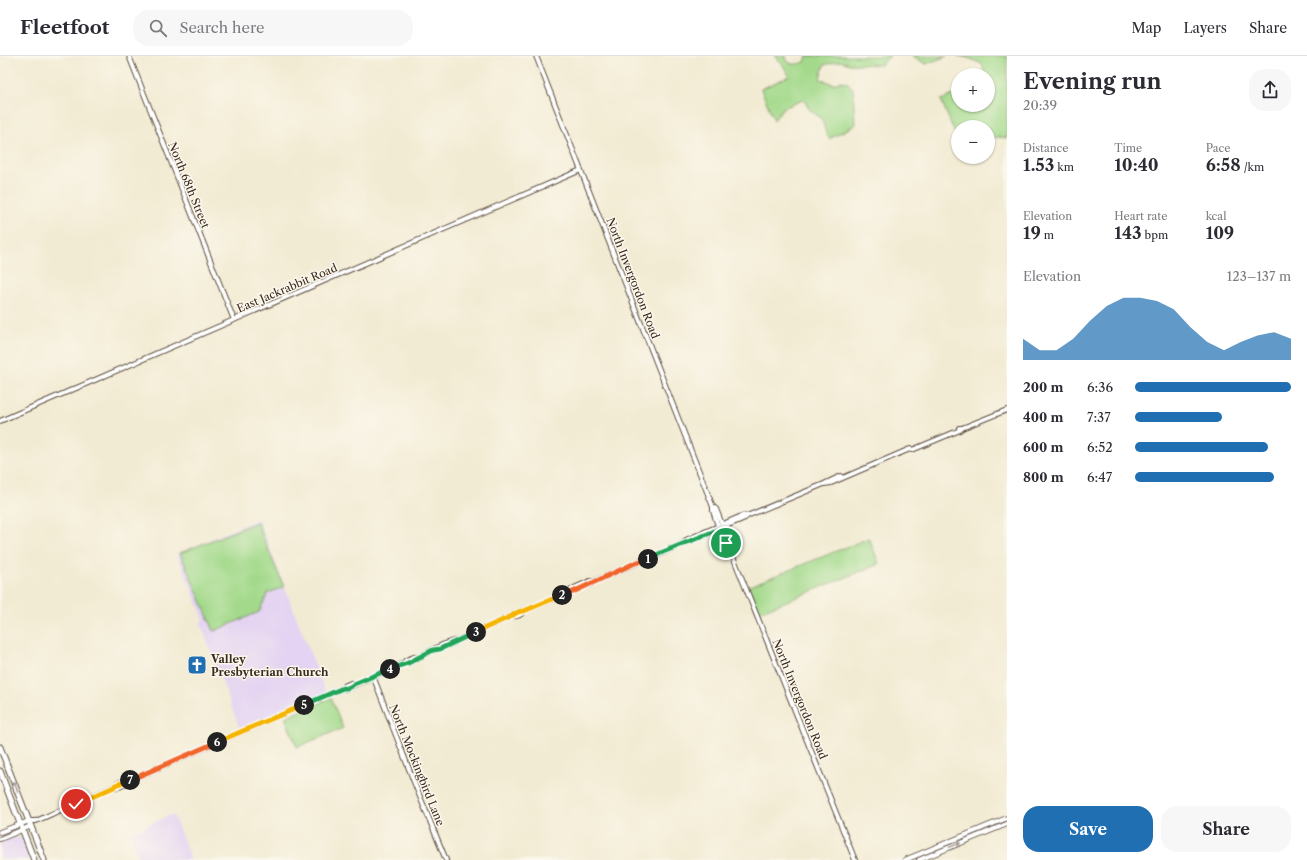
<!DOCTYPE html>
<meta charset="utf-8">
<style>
body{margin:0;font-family:"Libre Caslon Text",serif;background:#f7f7f7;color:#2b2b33;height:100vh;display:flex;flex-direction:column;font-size:15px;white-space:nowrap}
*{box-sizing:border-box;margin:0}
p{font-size:13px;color:#7c7c81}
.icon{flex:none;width:22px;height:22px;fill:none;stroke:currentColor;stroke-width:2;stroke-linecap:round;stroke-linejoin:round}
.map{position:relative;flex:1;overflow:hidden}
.side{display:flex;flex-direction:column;background:#fff;width:300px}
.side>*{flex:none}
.fabs{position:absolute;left:951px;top:12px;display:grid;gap:8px}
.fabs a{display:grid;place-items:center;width:44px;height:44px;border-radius:50%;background:#fff;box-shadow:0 1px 3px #0004;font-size:20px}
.pin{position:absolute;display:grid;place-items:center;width:34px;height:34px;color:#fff;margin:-17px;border:2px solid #fff;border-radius:50%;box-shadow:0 1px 4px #0007}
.km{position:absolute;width:20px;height:20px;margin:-10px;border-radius:50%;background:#222;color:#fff;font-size:11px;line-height:20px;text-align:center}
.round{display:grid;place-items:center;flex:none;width:42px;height:42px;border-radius:16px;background:#f7f7f7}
.summary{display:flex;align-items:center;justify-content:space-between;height:68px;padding:0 16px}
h1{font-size:22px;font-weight:700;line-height:30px}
.figures{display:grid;grid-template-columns:repeat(3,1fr);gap:6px;height:68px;padding:4px 16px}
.figures div{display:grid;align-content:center}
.figures b{font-size:17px;font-weight:700}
.figures small{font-size:11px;font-weight:400}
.figures p{font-size:11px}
.chart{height:112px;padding:8px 16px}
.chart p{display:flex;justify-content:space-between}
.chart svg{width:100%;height:72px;margin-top:4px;fill:#1f6fb2;opacity:.7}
.button{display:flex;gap:8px;margin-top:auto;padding:8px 16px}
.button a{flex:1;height:46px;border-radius:16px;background:#1f6fb2;color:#fff;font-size:16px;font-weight:700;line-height:46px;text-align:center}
.button a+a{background:#f7f7f7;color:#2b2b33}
ul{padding:0 16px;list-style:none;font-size:13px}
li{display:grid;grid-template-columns:64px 48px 1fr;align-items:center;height:30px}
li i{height:10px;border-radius:5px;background:#1f6fb2}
header{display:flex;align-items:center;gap:24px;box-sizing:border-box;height:56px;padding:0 20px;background:#fff;border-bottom:1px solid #e1e1e2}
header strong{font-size:19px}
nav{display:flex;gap:22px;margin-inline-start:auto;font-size:14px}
.search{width:280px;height:36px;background:#f7f7f7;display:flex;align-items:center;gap:10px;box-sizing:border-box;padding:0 14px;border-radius:16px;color:#7c7c81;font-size:15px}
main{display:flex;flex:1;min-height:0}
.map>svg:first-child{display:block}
.built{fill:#e4d3f2}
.green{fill:#a3d98a;stroke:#6f8254}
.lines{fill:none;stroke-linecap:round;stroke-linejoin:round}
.tertiary-casing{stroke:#564739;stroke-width:6}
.secondary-casing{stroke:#564739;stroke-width:6}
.primary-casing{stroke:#564739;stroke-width:7}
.tertiary{stroke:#fff;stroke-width:4}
.secondary{stroke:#fff;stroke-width:4.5}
.primary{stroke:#fff;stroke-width:5}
.oneway{stroke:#a79f9a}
.split-1-casing{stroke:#fff;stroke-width:8}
.split-2-casing{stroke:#fff;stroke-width:8}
.split-3-casing{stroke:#fff;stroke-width:8}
.split-4-casing{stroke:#fff;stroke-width:8}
.split-5-casing{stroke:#fff;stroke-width:8}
.split-6-casing{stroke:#fff;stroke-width:8}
.split-7-casing{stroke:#fff;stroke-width:8}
.split-8-casing{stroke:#fff;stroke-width:8}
.split-1{stroke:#22a559;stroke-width:5}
.split-2{stroke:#f0652b;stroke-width:5}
.split-3{stroke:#f5b400;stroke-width:5}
.split-4{stroke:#22a559;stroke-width:5}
.split-5{stroke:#22a559;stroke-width:5}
.split-6{stroke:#f5b400;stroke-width:5}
.split-7{stroke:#f0652b;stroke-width:5}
.split-8{stroke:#f5b400;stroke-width:5}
.labels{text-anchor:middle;stroke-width:3;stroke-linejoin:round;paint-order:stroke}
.street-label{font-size:11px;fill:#3b2a1e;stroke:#fbf7ec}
.poi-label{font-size:11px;font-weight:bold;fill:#3b2a1e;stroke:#fbf7ec;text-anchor:start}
</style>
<header>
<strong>Fleetfoot</strong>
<div class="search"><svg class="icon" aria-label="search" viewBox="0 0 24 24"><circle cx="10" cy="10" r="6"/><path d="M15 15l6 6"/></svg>Search here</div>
<nav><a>Map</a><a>Layers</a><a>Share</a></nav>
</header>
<main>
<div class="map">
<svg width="1007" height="804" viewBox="0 0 1007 804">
<rect width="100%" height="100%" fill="#fbf7ec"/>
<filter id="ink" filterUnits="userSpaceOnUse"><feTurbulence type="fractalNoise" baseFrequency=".025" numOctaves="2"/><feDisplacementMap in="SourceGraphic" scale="8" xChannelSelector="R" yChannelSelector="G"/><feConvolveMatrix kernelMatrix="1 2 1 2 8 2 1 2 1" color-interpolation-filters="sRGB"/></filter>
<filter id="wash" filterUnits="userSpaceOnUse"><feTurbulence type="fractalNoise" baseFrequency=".012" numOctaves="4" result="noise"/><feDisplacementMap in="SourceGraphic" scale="16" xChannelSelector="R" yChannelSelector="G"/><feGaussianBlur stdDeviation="0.9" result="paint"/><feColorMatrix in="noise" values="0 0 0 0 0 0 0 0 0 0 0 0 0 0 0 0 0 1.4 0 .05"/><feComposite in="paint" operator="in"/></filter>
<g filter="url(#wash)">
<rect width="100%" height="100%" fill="#f2ebd3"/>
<!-- built -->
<g class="built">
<path d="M 258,463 L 326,637 L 240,674 L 200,566 L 204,564 L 177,498 Z"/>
<path d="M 173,758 L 191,804 L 140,804 L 130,777 Z"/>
<path d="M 18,781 L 22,782 L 30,804 L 0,804 L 0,786 Z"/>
</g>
<!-- green -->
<g class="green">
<path d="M 775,0 L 786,0 L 787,5 C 793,10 798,8 805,6 L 807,0 L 890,0 L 881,9 L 850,8 L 840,5 L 824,9 L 820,23 L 833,28 L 842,25 L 848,27 L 853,33 L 855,69 L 829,83 L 821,62 L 810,54 L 805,45 L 803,44 L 783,52 L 774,64 L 761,33 L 789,20 C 789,17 777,1 775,0 Z"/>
<path d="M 912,0 L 947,0 L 926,8 Z"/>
<path d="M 957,0 L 1007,0 L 1007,82 L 997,81 L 988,84 L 988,71 L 958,71 L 958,85 L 941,44 L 958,37 L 958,49 L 988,49 L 988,19 L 985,19 L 982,8 L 968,2 Z"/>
<path d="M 257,466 L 284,531 L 268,537 L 259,556 L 214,575 L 180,497 Z"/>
<path d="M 869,482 L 879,508 L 757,557 L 747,531 Z"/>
<path d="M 331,642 L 343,672 L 297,691 L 285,661 Z"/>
</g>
</g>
<g filter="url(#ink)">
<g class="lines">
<!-- tertiary casing -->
<g class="tertiary-casing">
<g id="tertiary">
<path d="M 129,0 L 234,264"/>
<path d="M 536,0 L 713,451 L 713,455 C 716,463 721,483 728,488 L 855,804"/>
<path d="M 0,365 L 581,114"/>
<path d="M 959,372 L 962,372 L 1007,354"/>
<path d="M 826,427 L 841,420"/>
<path d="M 713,451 L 716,453 L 729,486 L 728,488"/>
<path d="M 684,487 L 686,484 L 744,459 L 747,460"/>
<path d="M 641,505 L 643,506 L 684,487 L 688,486 L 745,462 L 747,460 L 824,428 L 831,427 L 910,393 L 912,394 L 960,374 L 962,372"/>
<path d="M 570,536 L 572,533 L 590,525 L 593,526"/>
<path d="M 512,560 C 517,561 521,559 524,555"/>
<path d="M 435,594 L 454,587 L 456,585 L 512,560 C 515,557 520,555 524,555 L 591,528 L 593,526 L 641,505 L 642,503 L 648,500"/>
<path d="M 404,607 L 406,604 L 414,601 L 417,602"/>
<path d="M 373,620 L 416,731 L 446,804"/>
<path d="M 343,632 L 344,630 L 351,627 L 354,628"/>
<path d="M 113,731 C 119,732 123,730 126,726"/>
<path d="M 29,765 L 36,765 L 113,731 C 116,727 121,725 126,726 L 343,632 L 345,633 L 404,607 L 408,607 C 419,602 447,584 456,585"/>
</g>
</g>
<!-- secondary casing -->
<g class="secondary-casing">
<g id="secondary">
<path d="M 0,776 L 29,765"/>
<path d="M 0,783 L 31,770"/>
<path d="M 905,804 L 1007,762"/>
<path d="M 919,804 L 1007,768"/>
</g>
</g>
<!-- primary casing -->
<g class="primary-casing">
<g id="primary">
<path d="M 0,691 L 44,804"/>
<path d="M 0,715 L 34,804"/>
</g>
</g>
<!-- tertiary -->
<use href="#tertiary" class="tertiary"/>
<!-- secondary -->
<use href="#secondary" class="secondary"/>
<!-- primary -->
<use href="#primary" class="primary"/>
</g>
<!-- one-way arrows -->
<defs><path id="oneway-shaft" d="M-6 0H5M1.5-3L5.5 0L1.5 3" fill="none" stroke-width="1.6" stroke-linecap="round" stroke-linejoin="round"/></defs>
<g class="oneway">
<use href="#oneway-shaft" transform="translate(16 731) rotate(-111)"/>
<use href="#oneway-shaft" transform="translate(955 789) rotate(-22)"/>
</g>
</g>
<g class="lines" filter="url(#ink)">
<!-- split-1 casing -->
<g class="split-1-casing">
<path id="split-1" d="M 648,503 L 663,496 L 720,473 L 726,487"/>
</g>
<!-- split-2 casing -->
<g class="split-2-casing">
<path id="split-2" d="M 562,539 L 573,536 L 635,507 L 648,503"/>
</g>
<!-- split-3 casing -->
<g class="split-3-casing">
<path id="split-3" d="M 476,576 L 512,560 C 515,557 520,555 524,555 L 562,539"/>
</g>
<!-- split-4 casing -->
<g class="split-4-casing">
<path id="split-4" d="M 390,613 L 408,607 L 433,594 L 440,593 L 476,576"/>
</g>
<!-- split-5 casing -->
<g class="split-5-casing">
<path id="split-5" d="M 304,649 L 343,632 C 346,633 351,631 354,628 L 390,613"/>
</g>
<!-- split-6 casing -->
<g class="split-6-casing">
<path id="split-6" d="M 217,686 L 304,649"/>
</g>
<!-- split-7 casing -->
<g class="split-7-casing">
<path id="split-7" d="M 130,724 L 217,686"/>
</g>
<!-- split-8 casing -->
<g class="split-8-casing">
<path id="split-8" d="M 76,748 L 114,731 L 115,729 L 130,724"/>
</g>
<!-- split-1 -->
<use href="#split-1" class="split-1"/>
<!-- split-2 -->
<use href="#split-2" class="split-2"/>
<!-- split-3 -->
<use href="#split-3" class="split-3"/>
<!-- split-4 -->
<use href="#split-4" class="split-4"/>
<!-- split-5 -->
<use href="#split-5" class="split-5"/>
<!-- split-6 -->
<use href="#split-6" class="split-6"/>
<!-- split-7 -->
<use href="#split-7" class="split-7"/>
<!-- split-8 -->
<use href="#split-8" class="split-8"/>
</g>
<!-- icons -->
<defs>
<g id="church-square" transform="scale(1)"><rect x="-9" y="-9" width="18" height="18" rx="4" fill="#1f6fb2" stroke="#fbf7ec"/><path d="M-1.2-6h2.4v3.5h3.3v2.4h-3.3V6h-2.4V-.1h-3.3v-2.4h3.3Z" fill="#fff"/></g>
</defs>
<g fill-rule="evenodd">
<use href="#church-square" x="197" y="609"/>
</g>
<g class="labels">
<!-- street labels -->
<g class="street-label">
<text transform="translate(189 129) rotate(68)" y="4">North 68th Street</text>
<text transform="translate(633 222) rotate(69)" y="4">North Invergordon Road</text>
<text transform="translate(287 232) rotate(-23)" y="4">East Jackrabbit Road</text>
<text transform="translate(800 643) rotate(68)" y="4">North Invergordon Road</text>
<text transform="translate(417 709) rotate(68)" y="4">North Mockingbird Lane</text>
</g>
<!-- poi labels -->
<g class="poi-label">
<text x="211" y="607">Valley<tspan x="211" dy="13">Presbyterian Church</tspan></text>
</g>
</g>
</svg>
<div class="fabs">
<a>+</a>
<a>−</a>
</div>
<div class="pin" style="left:726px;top:487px;background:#1e9e55"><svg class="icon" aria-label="arrive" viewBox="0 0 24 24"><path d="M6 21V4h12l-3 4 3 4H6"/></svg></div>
<div class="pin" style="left:76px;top:748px;background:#d93025"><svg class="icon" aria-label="check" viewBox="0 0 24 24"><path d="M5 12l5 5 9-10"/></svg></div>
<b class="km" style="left:648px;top:503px">1</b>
<b class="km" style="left:562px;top:539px">2</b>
<b class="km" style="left:476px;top:576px">3</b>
<b class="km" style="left:390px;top:613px">4</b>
<b class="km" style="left:304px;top:649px">5</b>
<b class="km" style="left:217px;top:686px">6</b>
<b class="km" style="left:130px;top:724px">7</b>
</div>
<section class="side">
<div class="summary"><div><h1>Evening run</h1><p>20:39</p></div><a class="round"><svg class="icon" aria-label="share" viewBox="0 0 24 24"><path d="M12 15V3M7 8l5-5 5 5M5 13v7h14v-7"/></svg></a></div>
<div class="figures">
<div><p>Distance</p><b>1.53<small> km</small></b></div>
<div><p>Time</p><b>10:40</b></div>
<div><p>Pace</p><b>6:58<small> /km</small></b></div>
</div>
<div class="figures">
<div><p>Elevation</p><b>19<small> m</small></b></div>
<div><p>Heart rate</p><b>143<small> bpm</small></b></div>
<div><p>kcal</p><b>109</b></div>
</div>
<div class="chart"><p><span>Elevation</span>123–137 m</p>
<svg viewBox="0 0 160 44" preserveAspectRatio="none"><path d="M0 44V31L10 38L20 38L30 31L40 20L50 11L60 6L70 6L80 8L90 13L100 24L110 33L120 38L130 33L140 29L150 27L160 31V44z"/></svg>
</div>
<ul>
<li><b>200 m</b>6:36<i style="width:100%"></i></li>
<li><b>400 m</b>7:37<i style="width:56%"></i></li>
<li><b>600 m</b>6:52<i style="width:85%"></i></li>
<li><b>800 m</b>6:47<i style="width:89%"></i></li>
</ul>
<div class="button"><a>Save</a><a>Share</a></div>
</section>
</main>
